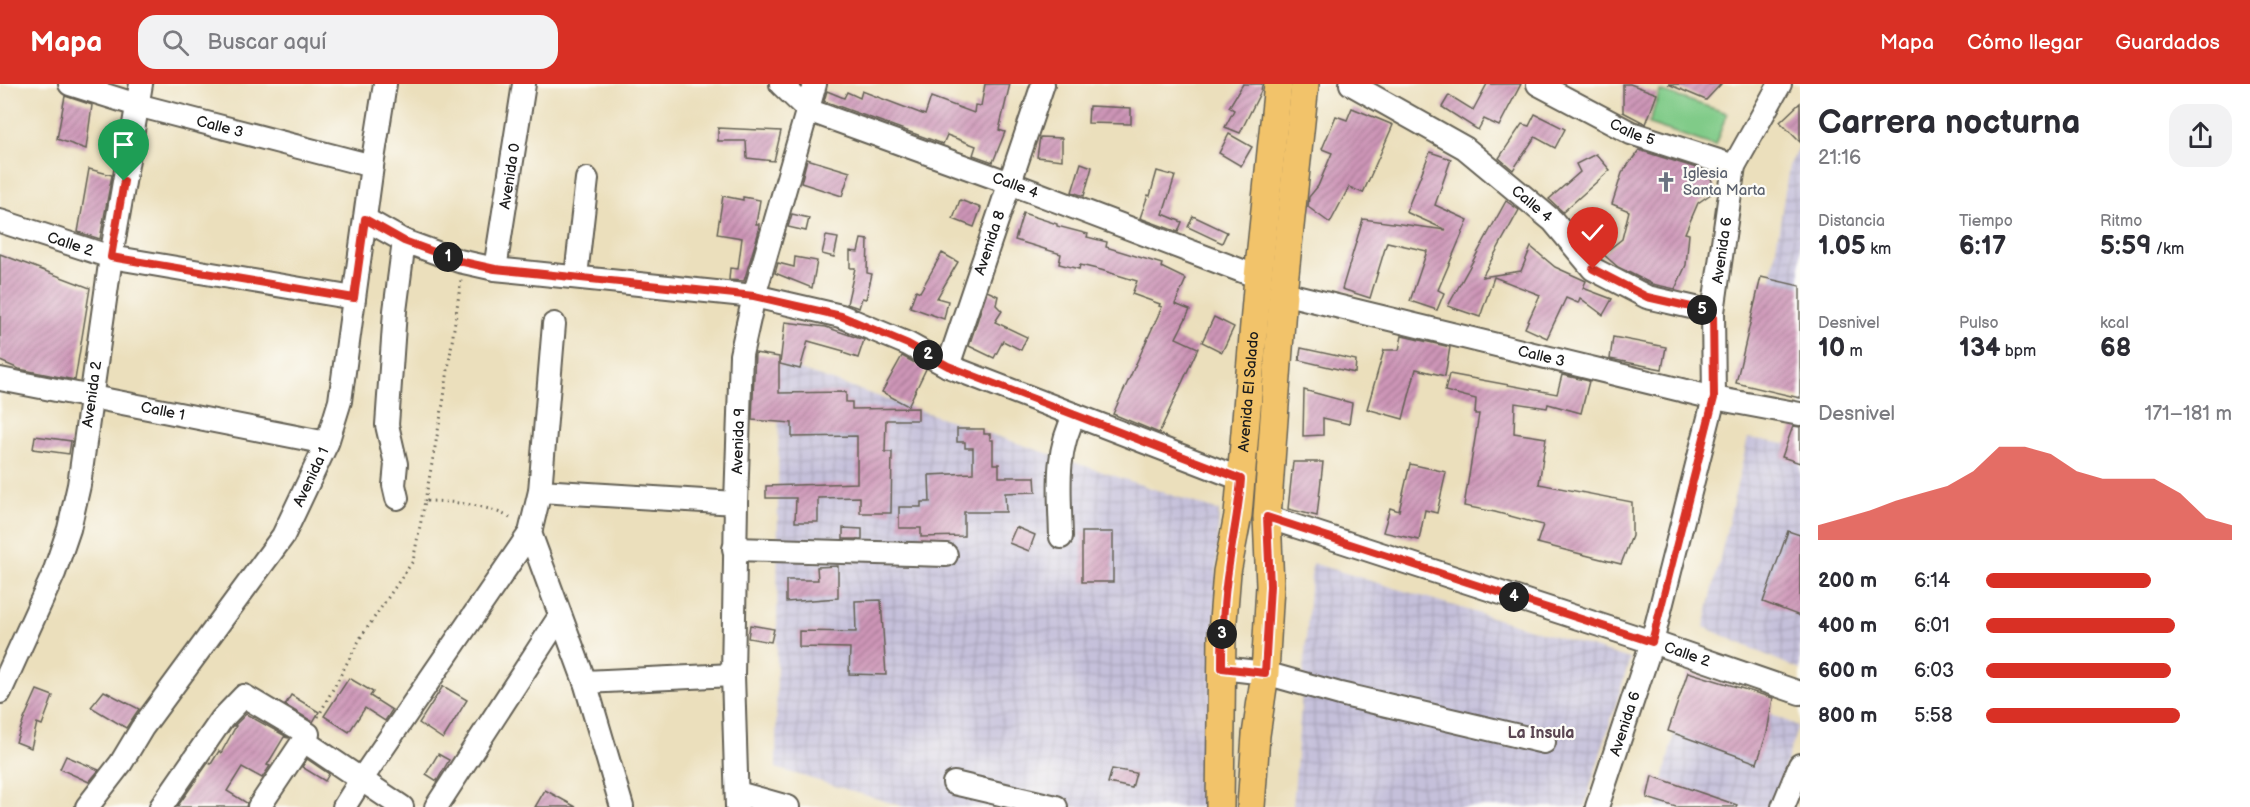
<!DOCTYPE html>
<html lang="es">
<meta charset="utf-8">
<style>
body{margin:0;font-family:"Balsamiq Sans",sans-serif;background:#f2f2f3;color:#2b2b33;height:100vh;display:flex;flex-direction:column;font-size:22px;white-space:nowrap}
*{box-sizing:border-box;margin:0}
p{font-size:20px;color:#7c7c81}
.icon{flex:none;width:33px;height:33px;fill:none;stroke:currentColor;stroke-width:2;stroke-linecap:round;stroke-linejoin:round}
.map{position:relative;flex:1;overflow:hidden}
.side{display:flex;flex-direction:column;background:#fff;width:450px}
.side>*{flex:none}
.pin{position:absolute;display:grid;place-items:center;width:51px;height:51px;color:#fff;margin:-62px -26px;border-radius:50% 50% 50% 0;rotate:-45deg;box-shadow:0 0 6px #0007}
.pin .icon{rotate:45deg}
.km{position:absolute;width:30px;height:30px;margin:-15px;border-radius:50%;background:#222;color:#fff;font-size:16px;line-height:30px;text-align:center}
.round{display:grid;place-items:center;flex:none;width:63px;height:63px;border-radius:18px;background:#f2f2f3}
.summary{display:flex;align-items:center;justify-content:space-between;height:102px;padding:0 18px}
h1{font-size:33px;font-weight:800;line-height:45px}
.metrics{display:grid;grid-template-columns:repeat(3,1fr);gap:9px;height:102px;padding:6px 18px}
.metrics div{display:grid;align-content:center}
.metrics b{font-size:26px;font-weight:800}
.metrics small{font-size:16px;font-weight:400}
.metrics p{font-size:16px}
.chart{height:168px;padding:12px 18px}
.chart p{display:flex;justify-content:space-between}
.chart svg{width:100%;height:108px;margin-top:6px;fill:#d93025;opacity:.7}
ul{padding:0 18px;list-style:none;font-size:20px}
li{display:grid;grid-template-columns:96px 72px 1fr;align-items:center;height:45px}
li i{height:15px;border-radius:8px;background:#d93025}
header{display:flex;align-items:center;gap:36px;box-sizing:border-box;height:84px;padding:0 30px;background:#d93025;color:#fff}
header strong{font-size:28px}
nav{display:flex;gap:33px;margin-inline-start:auto;font-size:21px}
.search{width:420px;height:54px;background:#f2f2f3;display:flex;align-items:center;gap:15px;box-sizing:border-box;padding:0 21px;border-radius:18px;color:#7c7c81;font-size:22px}
main{display:flex;flex:1;min-height:0}
.map>svg:first-child{display:block}
.industrial{fill:url(#industrial-grid)}
.green{fill:#80cb88;stroke:#4e7452;stroke-width:1.5}
.building{fill:url(#building-hatch)}
.lines{fill:none;stroke-linecap:round;stroke-linejoin:round}
.minor-casing{stroke:#646054;stroke-width:26}
.major-casing{stroke:#646054;stroke-width:30}
.path{stroke:#646054;stroke-width:3;stroke-dasharray:1.5 4.5;stroke-linecap:butt}
.minor{stroke:#fff;stroke-width:22}
.major{stroke:#f2c36a;stroke-width:27}
.route-casing{stroke:#fff;stroke-width:12}
.route{stroke:#d93025;stroke-width:8}
.labels{text-anchor:middle;stroke-width:4.5;stroke-linejoin:round;paint-order:stroke}
.street-label{font-size:15px;fill:#1c1c1c;stroke:#fdfcf7}
.worship-label{font-size:15px;fill:#5b616d;stroke:#fdfcf7;text-anchor:start}
.neighbourhood-label{font-size:16px;font-weight:bold;fill:#5a4652;stroke:#fdfcf7}
</style>
<header>
<strong>Mapa</strong>
<div class="search"><svg class="icon" aria-label="search" viewBox="0 0 24 24"><circle cx="10" cy="10" r="6"/><path d="M15 15l6 6"/></svg>Buscar aquí</div>
<nav><a>Mapa</a><a>Cómo llegar</a><a>Guardados</a></nav>
</header>
<main>
<div class="map">
<svg width="1800" height="723" viewBox="0 0 1800 723">
<defs>
<pattern id="industrial-grid" width="8" height="8" patternUnits="userSpaceOnUse" patternTransform="scale(1.5)"><rect width="8" height="8" fill="#c5c0da"/><path d="M0 4h8M4 0v8" fill="none" stroke="#a9a4ba"/></pattern>
<pattern id="building-hatch" width="6" height="6" patternUnits="userSpaceOnUse" patternTransform="scale(1.5)"><rect width="6" height="6" fill="#cd95b7"/><path d="M-1 1l2-2M0 6l6-6M5 7l2-2" fill="none" stroke="#a67994"/></pattern>
</defs>
<rect width="100%" height="100%" fill="#fdfcf7"/>
<filter id="ink" filterUnits="userSpaceOnUse"><feTurbulence type="fractalNoise" baseFrequency=".0167" numOctaves="2"/><feDisplacementMap in="SourceGraphic" scale="12" xChannelSelector="R" yChannelSelector="G"/><feConvolveMatrix kernelMatrix="1 2 1 2 8 2 1 2 1" color-interpolation-filters="sRGB"/></filter>
<filter id="wash" filterUnits="userSpaceOnUse"><feTurbulence type="fractalNoise" baseFrequency=".008" numOctaves="4" result="noise"/><feDisplacementMap in="SourceGraphic" scale="24" xChannelSelector="R" yChannelSelector="G"/><feGaussianBlur stdDeviation="1.35" result="paint"/><feColorMatrix in="noise" values="0 0 0 0 0 0 0 0 0 0 0 0 0 0 0 0 0 1.4 0 .05"/><feComposite in="paint" operator="in"/></filter>
<g filter="url(#wash)">
<rect width="100%" height="100%" fill="#ebdfbc"/>
<!-- industrial -->
<g class="industrial">
<path d="M 1800,61 L 1800,313 L 1754,302 L 1789,82 Z"/>
<path d="M 779,279 L 1219,427 L 1207,723 L 904,723 L 776,684 Z"/>
<path d="M 1748,354 L 1800,362 L 1800,586 L 1704,543 Z"/>
<path d="M 1312,479 L 1630,575 L 1584,723 L 1293,723 Z"/>
<path d="M 1687,592 L 1798,642 L 1772,723 L 1657,723 Z"/>
</g>
<!-- green -->
<path class="green" d="M 1660,7 L 1727,29 L 1715,62 L 1649,40 Z"/>
<g id="blocks">
<!-- building -->
<g class="building">
<path d="M 985,0 L 1010,0 L 999,46 L 1005,48 L 993,78 L 973,71 L 976,62 L 947,51 L 943,60 L 824,17 L 827,7 L 844,14 L 847,8 L 860,14 L 862,7 L 925,31 L 931,13 L 974,29 L 975,21 L 981,22 Z"/>
<path d="M 1243,0 L 1262,0 L 1261,7 L 1240,49 L 1225,43 L 1234,26 L 1229,23 Z"/>
<path d="M 1487,0 L 1521,0 L 1499,42 L 1484,35 L 1478,46 L 1442,23 L 1449,11 L 1473,26 Z"/>
<path d="M 1623,0 L 1630,0 L 1657,10 L 1646,40 L 1623,28 Z"/>
<path d="M 1668,0 L 1721,0 L 1706,16 Z"/>
<path d="M 65,12 L 92,21 L 86,65 L 57,55 Z"/>
<path d="M 1800,19 L 1800,58 L 1780,38 Z"/>
<path d="M 1089,22 L 1131,24 L 1131,40 L 1088,39 Z"/>
<path d="M 1352,24 L 1393,41 L 1363,109 L 1349,103 L 1330,139 L 1308,123 L 1309,113 L 1318,102 L 1332,69 L 1322,65 L 1336,32 L 1347,36 Z"/>
<path d="M 1535,30 L 1565,45 L 1555,64 L 1535,53 L 1513,86 L 1499,74 L 1522,40 L 1529,42 Z"/>
<path d="M 718,44 L 781,47 L 774,77 L 747,74 L 746,57 L 718,57 Z"/>
<path d="M 1229,50 L 1252,63 L 1241,82 L 1219,69 Z"/>
<path d="M 1040,53 L 1062,54 L 1062,76 L 1037,73 Z"/>
<path d="M 1639,66 L 1709,88 L 1715,107 L 1698,119 L 1685,149 L 1689,150 L 1686,181 L 1675,205 L 1652,200 L 1618,183 L 1603,170 L 1622,155 L 1629,127 L 1612,120 L 1622,89 Z"/>
<path d="M 1430,68 L 1451,75 L 1435,121 L 1468,136 L 1438,206 L 1444,209 L 1437,226 L 1410,217 L 1427,167 L 1387,158 L 1370,214 L 1342,205 L 1363,135 L 1446,146 L 1406,128 Z"/>
<path d="M 1596,70 L 1610,86 L 1563,128 L 1549,115 L 1580,88 L 1576,80 Z"/>
<path d="M 807,75 L 850,88 L 842,112 L 801,99 Z"/>
<path d="M 1081,79 L 1092,83 L 1084,112 L 1072,108 Z"/>
<path d="M 89,85 L 112,91 L 100,155 L 78,148 Z"/>
<path d="M 1157,87 L 1175,92 L 1163,130 L 1182,138 L 1178,148 L 1140,134 L 1148,111 L 1150,112 Z"/>
<path d="M 723,112 L 743,116 L 743,113 L 760,116 L 756,140 L 759,140 L 758,150 L 744,197 L 729,196 L 730,184 L 738,185 L 742,154 L 717,150 Z"/>
<path d="M 960,116 L 981,124 L 974,143 L 953,135 Z"/>
<path d="M 1506,117 L 1519,126 L 1482,193 L 1521,187 L 1531,163 L 1555,183 L 1586,197 L 1583,204 L 1612,215 L 1603,231 L 1580,214 L 1578,219 L 1566,214 L 1547,254 L 1525,244 L 1540,211 L 1494,193 L 1480,233 L 1448,222 Z"/>
<path d="M 1023,129 L 1057,140 L 1057,142 L 1088,150 L 1087,153 L 1107,158 L 1106,163 L 1162,180 L 1161,183 L 1186,195 L 1175,220 L 1190,226 L 1176,254 L 1198,264 L 1159,349 L 1113,330 L 1162,223 L 1159,222 L 1160,220 L 1132,210 L 1137,197 L 1101,186 L 1080,181 L 1079,185 L 1059,180 L 1061,170 L 1015,156 Z"/>
<path d="M 792,130 L 809,134 L 806,147 L 788,143 Z"/>
<path d="M 1193,132 L 1227,148 L 1222,159 L 1188,143 Z"/>
<path d="M 826,152 L 838,154 L 834,173 L 822,170 Z"/>
<path d="M 861,155 L 868,156 L 867,189 L 872,190 L 866,215 L 862,214 L 859,224 L 847,220 L 855,184 L 850,184 L 850,167 L 858,168 Z"/>
<path d="M 942,169 L 958,178 L 937,214 L 948,217 L 944,235 L 910,223 L 916,206 L 920,208 Z"/>
<path d="M 0,170 L 90,204 L 75,296 L 19,285 L 0,277 Z"/>
<path d="M 795,173 L 817,177 L 812,204 L 775,189 L 778,179 L 794,183 Z"/>
<path d="M 1761,193 L 1800,202 L 1800,314 L 1736,299 Z"/>
<path d="M 987,207 L 998,212 L 996,221 L 1002,227 L 995,238 L 1027,253 L 1021,266 L 1003,257 L 994,274 L 969,262 Z"/>
<path d="M 1214,233 L 1234,243 L 1222,268 L 1202,258 Z"/>
<path d="M 785,238 L 826,243 L 864,256 L 858,274 L 843,269 L 844,267 L 808,257 L 800,285 L 780,280 Z"/>
<path d="M 1402,252 L 1450,263 L 1445,292 L 1416,285 L 1403,335 L 1367,325 L 1384,266 L 1399,266 Z"/>
<path d="M 1613,253 L 1666,263 L 1662,285 L 1610,275 Z"/>
<path d="M 1301,264 L 1356,276 L 1355,289 L 1299,276 Z"/>
<path d="M 755,269 L 779,273 L 779,309 L 846,308 L 846,318 L 852,318 L 852,325 L 918,324 L 918,336 L 886,336 L 885,368 L 892,368 L 891,429 L 860,429 L 860,413 L 818,414 L 818,438 L 795,438 L 796,414 L 766,414 L 766,402 L 857,399 L 857,352 L 792,353 L 792,339 L 752,336 Z"/>
<path d="M 902,272 L 926,285 L 908,322 L 882,308 Z"/>
<path d="M 1449,290 L 1557,310 L 1562,291 L 1589,297 L 1581,329 L 1548,320 L 1547,324 L 1515,319 L 1514,349 L 1546,354 L 1539,400 L 1632,418 L 1632,452 L 1621,480 L 1537,459 L 1543,441 L 1495,428 L 1464,422 L 1479,330 L 1475,330 L 1476,315 L 1445,307 Z"/>
<path d="M 1304,306 L 1352,319 L 1349,340 L 1323,334 L 1323,351 L 1303,352 Z"/>
<path d="M 1793,342 L 1800,343 L 1800,379 L 1782,373 Z"/>
<path d="M 957,345 L 984,345 L 984,350 L 990,350 L 990,356 L 993,356 L 993,380 L 999,380 L 999,393 L 1035,393 L 1036,408 L 1005,409 L 1006,428 L 964,428 L 964,452 L 921,453 L 921,444 L 899,444 L 899,423 L 921,423 L 921,418 L 930,418 L 929,391 L 973,389 L 973,364 L 965,364 L 965,358 L 957,358 Z"/>
<path d="M 35,352 L 71,357 L 69,370 L 33,365 Z"/>
<path d="M 1293,378 L 1323,378 L 1317,432 L 1288,425 Z"/>
<path d="M 1410,380 L 1446,388 L 1437,429 L 1425,426 L 1419,456 L 1383,448 L 1390,424 L 1399,427 Z"/>
<path d="M 1016,443 L 1035,451 L 1029,467 L 1009,459 Z"/>
<path d="M 843,444 L 862,445 L 862,455 L 843,455 Z"/>
<path d="M 1788,447 L 1800,451 L 1800,532 L 1763,518 Z"/>
<rect x="1082" y="448" width="31" height="50"/>
<path d="M 838,482 L 838,514 L 786,518 L 786,496 L 818,496 L 817,483 Z"/>
<path d="M 881,516 L 886,591 L 849,590 L 850,564 L 799,563 L 799,547 L 856,548 L 855,517 Z"/>
<path d="M 750,541 L 774,545 L 771,558 L 748,554 Z"/>
<path d="M 1688,588 L 1773,614 L 1767,649 L 1757,679 L 1668,647 Z"/>
<path d="M 349,594 L 373,608 L 370,612 L 392,626 L 385,637 L 365,624 L 349,648 L 324,632 Z"/>
<path d="M 443,602 L 467,616 L 443,655 L 419,639 Z"/>
<path d="M 37,606 L 53,612 L 42,641 L 37,639 L 31,664 L 16,658 L 24,635 Z"/>
<path d="M 104,607 L 139,625 L 126,644 L 91,623 Z"/>
<path d="M 291,611 L 319,628 L 313,638 L 285,621 Z"/>
<path d="M 246,630 L 289,654 L 284,653 L 267,681 L 270,682 L 262,694 L 242,683 L 227,707 L 247,719 L 246,723 L 177,723 L 208,679 L 211,680 L 219,667 L 221,669 L 236,642 L 234,642 Z"/>
<path d="M 438,670 L 449,676 L 437,697 L 426,690 Z"/>
<path d="M 66,672 L 99,686 L 89,698 L 60,685 Z"/>
<path d="M 307,675 L 329,690 L 325,697 L 302,683 Z"/>
<path d="M 1112,685 L 1136,689 L 1132,704 L 1108,699 Z"/>
<path d="M 1652,692 L 1737,721 L 1736,723 L 1676,723 L 1647,714 Z"/>
<path d="M 545,706 L 576,723 L 535,723 Z"/>
</g>
</g>
</g>
<g filter="url(#ink)">
<use href="#blocks" fill-opacity="0" stroke="#646054" stroke-width="1.5"/>
<g class="lines">
<!-- minor casing -->
<g class="minor-casing">
<g id="minor">
<path id="s1" d="M 70,0 L 137,21 L 372,82"/>
<path id="s2" d="M 781,0 L 808,26 L 1010,99 L 1258,193"/>
<path id="s3" d="M 1351,0 L 1465,64 L 1553,137 L 1593,185 L 1647,213 L 1713,228"/>
<path id="s4" d="M 1538,0 L 1631,49 L 1734,82"/>
<path d="M 365,135 L 404,157 L 459,177 L 495,185 L 754,212 L 841,232 L 908,260 L 948,282 L 1241,395"/>
<path id="s5" d="M 0,137 L 111,173 L 354,214"/>
<path id="s6" d="M 495,185 L 524,0"/>
<path d="M 576,192 L 587,95"/>
<path id="s7" d="M 1283,209 L 1714,314 L 1800,330"/>
<path id="s8" d="M 948,282 L 1043,0"/>
<path id="s9" d="M 0,295 L 327,359"/>
<path d="M 540,407 L 736,419"/>
<path d="M 397,414 L 394,401 L 396,380 L 387,341 L 395,227 L 404,157"/>
<path id="s10" d="M 1267,433 L 1652,558 L 1800,609"/>
<path d="M 530,449 L 585,598 L 622,723"/>
<path d="M 1061,453 C 1060,411 1054,369 1075,331"/>
<path d="M 734,465 L 946,471"/>
<path d="M 1222,584 L 1265,589 L 1340,610 L 1544,658"/>
<path d="M 585,598 L 733,591"/>
<path id="s11" d="M 0,608 L 54,489 L 69,445 L 79,401 L 111,173 L 141,0"/>
<path d="M 304,657 L 402,723"/>
<path d="M 954,699 L 1056,723"/>
<path d="M 738,709 L 788,723"/>
<path id="s12" d="M 87,723 L 121,679 L 142,644 L 283,452 L 327,359 L 340,317 L 372,82 L 385,0"/>
<path d="M 161,723 L 222,635 L 244,612 L 308,650 L 259,723"/>
<path d="M 344,723 L 361,696 L 530,449 L 540,407 L 554,240"/>
<path d="M 436,723 L 560,532"/>
<path id="s13" d="M 737,723 L 733,591 L 736,419 L 741,271 L 754,212 L 815,0"/>
<path id="s14" d="M 1597,723 L 1652,558 L 1714,314 L 1713,228 L 1734,82 L 1780,0"/>
<path d="M 1783,723 L 1800,681"/>
</g>
</g>
<!-- major casing -->
<g class="major-casing">
<g id="major">
<path id="s15" d="M 1220,723 L 1222,549 L 1227,488 L 1238,431 L 1258,193 L 1278,0"/>
<path d="M 1251,723 L 1256,651 L 1265,589 L 1270,502 L 1267,433 L 1283,209 L 1305,0"/>
</g>
</g>
<!-- path -->
<g class="path">
<path d="M 425,417 L 443,320 L 461,196"/>
<path d="M 318,633 L 361,553 L 413,477 L 425,417 C 450,417 493,421 513,436"/>
</g>
<!-- minor -->
<use href="#minor" class="minor"/>
<!-- major -->
<use href="#major" class="major"/>
</g>
</g>
<g class="lines" filter="url(#ink)">
<!-- route casing -->
<g class="route-casing">
<path id="route" d="M 124,97 L 111,173 L 354,214 L 365,135 L 404,157 L 459,177 L 495,185 L 754,212 L 841,232 L 908,260 L 948,282 L 1241,395 C 1239,426 1232,456 1228,487 C 1223,519 1222,552 1222,584 L 1265,589 L 1270,502 L 1267,433 L 1652,558 L 1714,314 L 1713,228 L 1647,213 L 1593,185"/>
</g>
<!-- route -->
<use href="#route" class="route"/>
</g>
<!-- icons -->
<defs>
<g id="church-bare" transform="scale(1.62)"><path d="M-1.2-6h2.4v3.5h3.3v2.4h-3.3V6h-2.4V-.1h-3.3v-2.4h3.3Z" fill="#6b7280" stroke="#fdfcf7" stroke-width="2.5" paint-order="stroke"/></g>
</defs>
<g fill-rule="evenodd">
<use href="#church-bare" x="1666" y="98"/>
</g>
<g class="labels">
<!-- street labels -->
<g class="street-label">
<text dy="5" stroke="none"><textPath href="#s1" startOffset="156">Calle 3</textPath></text>
<text dy="5" stroke="none"><textPath href="#s4" startOffset="106">Calle 5</textPath></text>
<text dy="5" stroke="none"><textPath href="#s6" startOffset="94">Avenida 0</textPath></text>
<text dy="5" stroke="none"><textPath href="#s2" startOffset="258">Calle 4</textPath></text>
<text dy="5" stroke="none"><textPath href="#s3" startOffset="218">Calle 4</textPath></text>
<text dy="5" stroke="none"><textPath href="#s8" startOffset="130">Avenida 8</textPath></text>
<text dy="5" stroke="none"><textPath href="#s5" startOffset="74">Calle 2</textPath></text>
<text dy="5" stroke="none"><textPath href="#s14" startOffset="574">Avenida 6</textPath></text>
<text dy="5" stroke="none"><textPath href="#s7" startOffset="266">Calle 3</textPath></text>
<text dy="5" stroke="none"><textPath href="#s15" startOffset="417">Avenida El Salado</textPath></text>
<text dy="5" stroke="none"><textPath href="#s11" startOffset="314">Avenida 2</textPath></text>
<text dy="5" stroke="none"><textPath href="#s9" startOffset="166">Calle 1</textPath></text>
<text dy="5" stroke="none"><textPath href="#s13" startOffset="366">Avenida 9</textPath></text>
<text dy="5" stroke="none"><textPath href="#s12" startOffset="400">Avenida 1</textPath></text>
<text dy="5" stroke="none"><textPath href="#s10" startOffset="442">Calle 2</textPath></text>
<text dy="5" stroke="none"><textPath href="#s14" startOffset="88">Avenida 6</textPath></text>
</g>
<!-- worship labels -->
<g class="worship-label">
<text x="1683" y="94">Iglesia<tspan x="1683" dy="17">Santa Marta</tspan></text>
</g>
<!-- neighbourhood labels -->
<g class="neighbourhood-label">
<text x="1541" y="654">La Insula</text>
</g>
</g>
</svg>
<div class="pin" style="left:124px;top:97px;background:#1e9e55"><svg class="icon" aria-label="arrive" viewBox="0 0 24 24"><path d="M6 21V4h12l-3 4 3 4H6"/></svg></div>
<div class="pin" style="left:1593px;top:185px;background:#d93025"><svg class="icon" aria-label="check" viewBox="0 0 24 24"><path d="M5 12l5 5 9-10"/></svg></div>
<b class="km" style="left:448px;top:173px">1</b>
<b class="km" style="left:928px;top:271px">2</b>
<b class="km" style="left:1222px;top:550px">3</b>
<b class="km" style="left:1514px;top:513px">4</b>
<b class="km" style="left:1702px;top:226px">5</b>
</div>
<section class="side">
<div class="summary"><div><h1>Carrera nocturna</h1><p>21:16</p></div><a class="round"><svg class="icon" aria-label="share" viewBox="0 0 24 24"><path d="M12 15V3M7 8l5-5 5 5M5 13v7h14v-7"/></svg></a></div>
<div class="metrics">
<div><p>Distancia</p><b>1.05<small> km</small></b></div>
<div><p>Tiempo</p><b>6:17</b></div>
<div><p>Ritmo</p><b>5:59<small> /km</small></b></div>
</div>
<div class="metrics">
<div><p>Desnivel</p><b>10<small> m</small></b></div>
<div><p>Pulso</p><b>134<small> bpm</small></b></div>
<div><p>kcal</p><b>68</b></div>
</div>
<div class="chart"><p><span>Desnivel</span>171–181 m</p>
<svg viewBox="0 0 160 44" preserveAspectRatio="none"><path d="M0 44V38L10 35L20 32L30 28L40 25L50 22L60 16L70 6L80 6L90 9L100 16L110 19L120 19L130 19L140 25L150 35L160 38V44z"/></svg>
</div>
<ul>
<li><b>200 m</b>6:14<i style="width:67%"></i></li>
<li><b>400 m</b>6:01<i style="width:77%"></i></li>
<li><b>600 m</b>6:03<i style="width:75%"></i></li>
<li><b>800 m</b>5:58<i style="width:79%"></i></li>
</ul>
</section>
</main>
